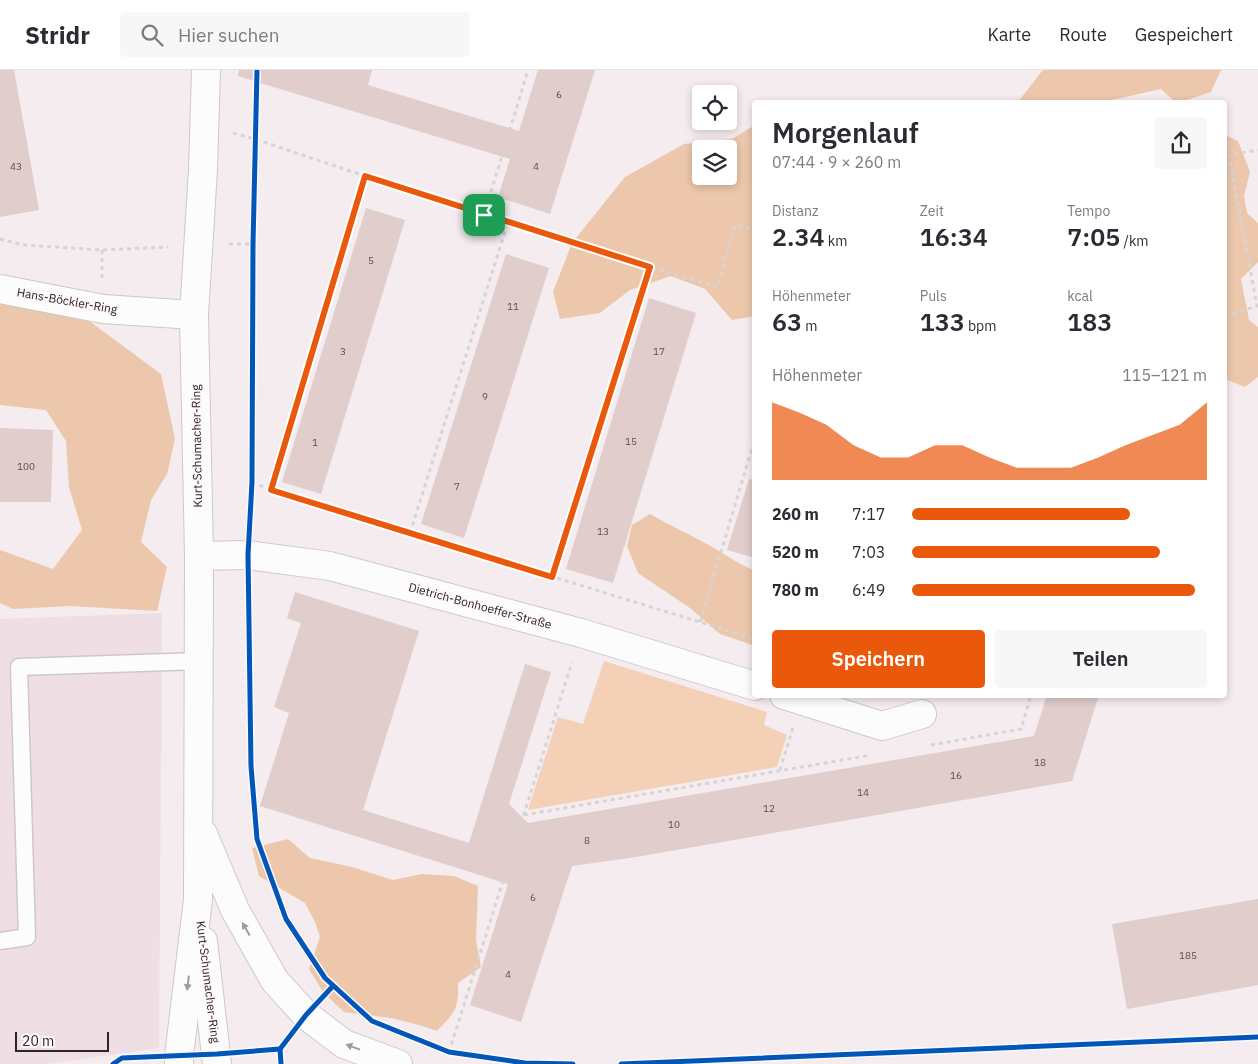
<!DOCTYPE html>
<html lang="de">
<meta charset="utf-8">
<style>
body{margin:0;font-family:"IBM Plex Sans",sans-serif;background:#f7f7f7;color:#2b2b33;height:100vh;display:flex;flex-direction:column;font-size:19px;white-space:nowrap}
*{box-sizing:border-box;margin:0}
p{font-size:16px;color:#7c7c81}
.icon{flex:none;width:28px;height:28px;fill:none;stroke:currentColor;stroke-width:2;stroke-linecap:round;stroke-linejoin:round}
.map{position:relative;flex:1;overflow:hidden}
.panel{position:absolute;left:752px;top:30px;width:475px;height:598px;display:flex;flex-direction:column;background:#fff;border-radius:5px;box-shadow:0 2px 8px #0003}
.panel>*{flex:none}
.fabs{position:absolute;left:692px;top:15px;display:grid;gap:10px}
.fabs a{display:grid;place-items:center;width:45px;height:45px;border-radius:5px;background:#fff;box-shadow:0 2px 8px #0003;font-size:25px}
.scale{position:absolute;left:15px;bottom:12px;width:94px;box-sizing:border-box;padding-left:5px;border:2px solid #2c2628;border-top:0;font-size:14px;line-height:18px;white-space:nowrap;color:#2c2628;-webkit-text-stroke:4px #fff8fa;paint-order:stroke}
.pin{position:absolute;display:grid;place-items:center;width:42px;height:42px;color:#fff;margin:-21px;border-radius:10px;box-shadow:0 2px 8px #0006}
.round{display:grid;place-items:center;flex:none;width:52px;height:52px;border-radius:5px;background:#f7f7f7}
.overview{display:flex;align-items:center;justify-content:space-between;height:85px;padding:0 20px}
h1{font-size:28px;font-weight:600;line-height:38px}
.stats{display:grid;grid-template-columns:repeat(3,1fr);gap:8px;height:85px;padding:5px 20px}
.stats div{display:grid;align-content:center}
.stats b{font-size:25px;font-weight:600}
.stats small{font-size:14px;font-weight:400}
.stats p{font-size:14px}
.chart{height:140px;padding:10px 20px}
.chart p{display:flex;justify-content:space-between}
.chart svg{width:100%;height:90px;margin-top:5px;fill:#ea580c;opacity:.7}
.button{display:flex;gap:10px;margin-top:auto;padding:10px 20px}
.button a{flex:1;height:58px;border-radius:5px;background:#ea580c;color:#fff;font-size:20px;font-weight:600;line-height:58px;text-align:center}
.button a+a{background:#f7f7f7;color:#2b2b33}
ul{padding:0 20px;list-style:none;font-size:16px}
li{display:grid;grid-template-columns:80px 60px 1fr;align-items:center;height:38px}
li i{height:12px;border-radius:6px;background:#ea580c}
header{display:flex;align-items:center;gap:30px;box-sizing:border-box;height:70px;padding:0 25px;background:#fff;border-bottom:1px solid #e1e1e2}
header strong{font-size:24px}
nav{display:flex;gap:28px;margin-inline-start:auto;font-size:18px}
.search{width:350px;height:45px;background:#f7f7f7;display:flex;align-items:center;gap:12px;box-sizing:border-box;padding:0 18px;border-radius:5px;color:#7c7c81;font-size:19px}
.map>svg:first-child{display:block}
.built{fill:#efdee4}
.green{fill:#f3d0b6}
.forest{fill:#ecc7ab;fill-rule:evenodd}
.building{fill:#e0cdcc}
.lines{fill:none;stroke-linecap:round;stroke-linejoin:round}
.lane-casing{stroke:#cec8ca;stroke-width:19}
.street-casing{stroke:#cec8ca;stroke-width:30}
.path{stroke:#d7d4d6;stroke-width:3;stroke-dasharray:4 4;stroke-linecap:butt}
.lane{stroke:#fdfcfd;stroke-width:16}
.street{stroke:#fdfcfd;stroke-width:28}
.cycleway-casing{stroke:#fff8fa;stroke-width:8}
.cycleway{stroke:#0057b8;stroke-width:5}
.oneway{fill:#9f9c9d}
.route-casing{stroke:#fff;stroke-width:10}
.route{stroke:#ea580c;stroke-width:6}
.labels{text-anchor:middle;stroke-width:4;stroke-linejoin:round;paint-order:stroke}
.number-label{font-size:10px;fill:#595051}
.street-label{font-size:12px;fill:#2c2628;stroke:#fff8fa}
</style>
<header>
<strong>Stridr</strong>
<div class="search"><svg class="icon" aria-label="search" viewBox="0 0 24 24"><circle cx="10" cy="10" r="6"/><path d="M15 15l6 6"/></svg>Hier suchen</div>
<nav><a>Karte</a><a>Route</a><a>Gespeichert</a></nav>
</header>
<div class="map">
<svg width="1258" height="994" viewBox="0 0 1258 994">
<rect width="100%" height="100%" fill="#f4ecef"/>
<!-- built -->
<path class="built" d="M 162,543 L 159,978 L 46,994 L 0,994 L 0,549 Z"/>
<!-- green -->
<path class="green" d="M 604,591 L 767,642 L 764,655 L 787,665 L 777,697 L 528,740 L 558,647 L 583,654 Z"/>
<!-- forest -->
<g class="forest">
<path d="M 1045,0 L 1221,0 L 1211,22 L 1181,32 L 1175,32 L 1161,19 L 1103,32 L 1018,32 L 1042,1 Z"/>
<path d="M 755,55 L 755,246 L 732,250 L 705,219 L 671,206 L 630,220 L 600,243 L 560,249 L 553,222 L 572,173 L 625,107 L 684,74 L 732,69 ZM 701,79 L 729,79 L 729,106 L 701,106 Z"/>
<path d="M 1225,65 L 1238,71 L 1250,102 L 1244,126 L 1247,143 L 1258,153 L 1258,192 L 1241,209 L 1249,250 L 1258,257 L 1258,307 L 1245,317 L 1225,309 Z"/>
<path d="M 0,227 L 81,245 L 161,304 L 175,369 L 167,404 L 151,430 L 141,472 L 167,497 L 157,541 L 70,536 L 13,539 L 0,533 L 0,480 L 53,499 L 82,460 L 69,417 L 66,371 L 46,340 L 0,335 Z"/>
<path d="M 650,444 C 667,454 685,462 703,472 C 721,481 736,493 755,501 L 755,576 L 720,564 L 690,538 L 638,503 L 627,476 L 632,455 Z"/>
<path d="M 288,769 L 310,788 L 352,797 L 393,810 L 422,804 L 454,806 L 478,816 L 476,870 L 481,897 L 458,913 C 459,940 454,943 437,961 L 419,955 L 391,948 L 344,942 L 323,922 L 309,899 L 320,867 L 315,852 L 305,833 L 259,806 L 252,778 Z"/>
</g>
<!-- building -->
<g class="building">
<path d="M 0,0 L 14,0 L 39,140 L 0,147 Z"/>
<path d="M 239,0 L 372,0 L 368,15 L 519,61 L 538,0 L 595,0 L 550,144 L 498,127 L 510,89 L 238,6 Z"/>
<path d="M 366,138 L 405,150 L 321,424 L 282,412 Z"/>
<path d="M 506,184 L 549,198 L 464,468 L 421,454 Z"/>
<path d="M 649,228 L 696,243 L 613,513 L 566,499 Z"/>
<path d="M 0,358 L 53,360 L 51,432 L 0,432 Z"/>
<path d="M 749,409 L 755,410 L 755,488 L 727,480 Z"/>
<path d="M 295,522 L 419,561 L 363,740 L 469,773 L 525,594 L 551,602 L 509,734 L 528,753 L 1034,666 L 1047,625 L 1099,625 L 1072,711 L 630,788 L 572,796 L 521,952 L 470,935 L 508,814 L 260,736 L 289,643 L 274,637 L 301,553 L 287,548 Z"/>
<path d="M 1258,829 L 1258,915 L 1127,939 L 1112,854 Z"/>
</g>
<g class="lines">
<!-- lane casing -->
<g class="lane-casing">
<path id="lane" d="M 0,871 L 27,867 L 19,597 L 200,591"/>
</g>
<!-- street casing -->
<g class="street-casing">
<g id="street">
<path d="M 0,219 L 103,239 L 194,245"/>
<path d="M 199,486 L 248,485 L 330,496 L 581,563 L 755,616"/>
<path d="M 784,625 L 882,656 L 922,644"/>
<path d="M 203,764 L 235,840 L 275,911 L 306,945 L 344,974 L 398,994"/>
<path d="M 203,871 L 217,994"/>
<path d="M 179,994 L 179,986 L 198,830 L 199,486 L 194,245 L 203,99 L 206,0"/>
</g>
</g>
<!-- path -->
<g class="path">
<path d="M 233,63 L 255,69 C 408,121 562,171 717,217 L 735,155 L 755,160"/>
<path d="M 484,145 L 528,0"/>
<path d="M 0,169 L 23,175 L 102,180 L 168,177"/>
<path d="M 229,174 L 253,174"/>
<path d="M 102,180 L 102,209"/>
<path d="M 1225,246 L 1257,236 L 1229,85 L 1258,80"/>
<path d="M 252,412 L 271,420 L 755,569"/>
<path d="M 271,420 L 365,107"/>
<path d="M 410,463 L 508,152"/>
<path d="M 552,507 L 650,197"/>
<path d="M 700,552 L 755,368"/>
<path d="M 931,675 L 1021,659 L 1031,625"/>
<path d="M 780,700 L 793,658"/>
<path d="M 524,745 L 871,685"/>
<path d="M 449,982 L 572,592"/>
</g>
<!-- lane -->
<use href="#lane" class="lane"/>
<!-- street -->
<use href="#street" class="street"/>
<!-- cycleway casing -->
<g class="cycleway-casing">
<g id="cycleway">
<path d="M 257,0 L 253,174 L 252,412 L 248,485 L 251,696 L 257,769 L 286,849 L 325,908 L 372,951 L 449,982 L 525,993 L 573,994"/>
<path d="M 113,994 L 122,988 L 217,984 L 280,979"/>
<path d="M 281,994 L 280,979 L 306,945 L 333,916"/>
<path d="M 621,994 L 1258,967"/>
</g>
</g>
<!-- cycleway -->
<use href="#cycleway" class="cycleway"/>
</g>
<!-- one-way arrows -->
<defs><path id="oneway-solid" d="M-6-.8H1V-3.2L6.5 0L1 3.2V.8H-6Z" transform="scale(1.25)"/></defs>
<g class="oneway">
<use href="#oneway-solid" transform="translate(246 859) rotate(-120)"/>
<use href="#oneway-solid" transform="translate(188 913) rotate(97)"/>
<use href="#oneway-solid" transform="translate(353 977) rotate(-160)"/>
</g>
<g class="lines">
<!-- route casing -->
<g class="route-casing">
<path id="route" d="M 365,106 L 650,197 L 552,507 L 271,420 Z"/>
</g>
<!-- route -->
<use href="#route" class="route"/>
</g>
<g class="labels">
<!-- number labels -->
<g class="number-label">
<text x="559" y="28">6</text>
<text x="16" y="100">43</text>
<text x="536" y="100">4</text>
<text x="371" y="194">5</text>
<text x="513" y="240">11</text>
<text x="343" y="285">3</text>
<text x="659" y="285">17</text>
<text x="485" y="330">9</text>
<text x="631" y="375">15</text>
<text x="315" y="376">1</text>
<text x="26" y="400">100</text>
<text x="457" y="420">7</text>
<text x="603" y="465">13</text>
<text x="1040" y="696">18</text>
<text x="956" y="709">16</text>
<text x="863" y="726">14</text>
<text x="769" y="742">12</text>
<text x="674" y="758">10</text>
<text x="587" y="774">8</text>
<text x="533" y="831">6</text>
<text x="1188" y="889">185</text>
<text x="508" y="908">4</text>
</g>
<!-- street labels -->
<g class="street-label">
<text transform="translate(67 231) rotate(10)" y="4">Hans-Böckler-Ring</text>
<text transform="translate(197 376) rotate(-91)" y="4">Kurt-Schumacher-Ring</text>
<text transform="translate(480 536) rotate(15)" y="4">Dietrich-Bonhoeffer-Straße</text>
<text transform="translate(208 912) rotate(83)" y="4">Kurt-Schumacher-Ring</text>
</g>
</g>
</svg>
<div class="fabs">
<a><svg class="icon" aria-label="locate" viewBox="0 0 24 24"><circle cx="12" cy="12" r="6"/><path d="M12 2v4M12 18v4M2 12h4M18 12h4"/></svg></a>
<a><svg class="icon" aria-label="layers" viewBox="0 0 24 24"><path d="M12 4l9 5-9 5-9-5zM3 14l9 5 9-5"/></svg></a>
</div>
<div class="scale">20 m</div>
<div class="pin" style="left:484px;top:145px;background:#1e9e55"><svg class="icon" aria-label="arrive" viewBox="0 0 24 24"><path d="M6 21V4h12l-3 4 3 4H6"/></svg></div>
<section class="panel">
<div class="overview"><div><h1>Morgenlauf</h1><p>07:44 · 9 × 260 m</p></div><a class="round"><svg class="icon" aria-label="share" viewBox="0 0 24 24"><path d="M12 15V3M7 8l5-5 5 5M5 13v7h14v-7"/></svg></a></div>
<div class="stats">
<div><p>Distanz</p><b>2.34<small> km</small></b></div>
<div><p>Zeit</p><b>16:34</b></div>
<div><p>Tempo</p><b>7:05<small> /km</small></b></div>
</div>
<div class="stats">
<div><p>Höhenmeter</p><b>63<small> m</small></b></div>
<div><p>Puls</p><b>133<small> bpm</small></b></div>
<div><p>kcal</p><b>183</b></div>
</div>
<div class="chart"><p><span>Höhenmeter</span>115–121 m</p>
<svg viewBox="0 0 160 44" preserveAspectRatio="none"><path d="M0 44V6L10 11L20 17L30 27L40 33L50 33L60 27L70 27L80 33L90 38L100 38L110 38L120 33L130 27L140 22L150 17L160 6V44z"/></svg>
</div>
<ul>
<li><b>260 m</b>7:17<i style="width:74%"></i></li>
<li><b>520 m</b>7:03<i style="width:84%"></i></li>
<li><b>780 m</b>6:49<i style="width:96%"></i></li>
</ul>
<div class="button"><a>Speichern</a><a>Teilen</a></div>
</section>
</div>
